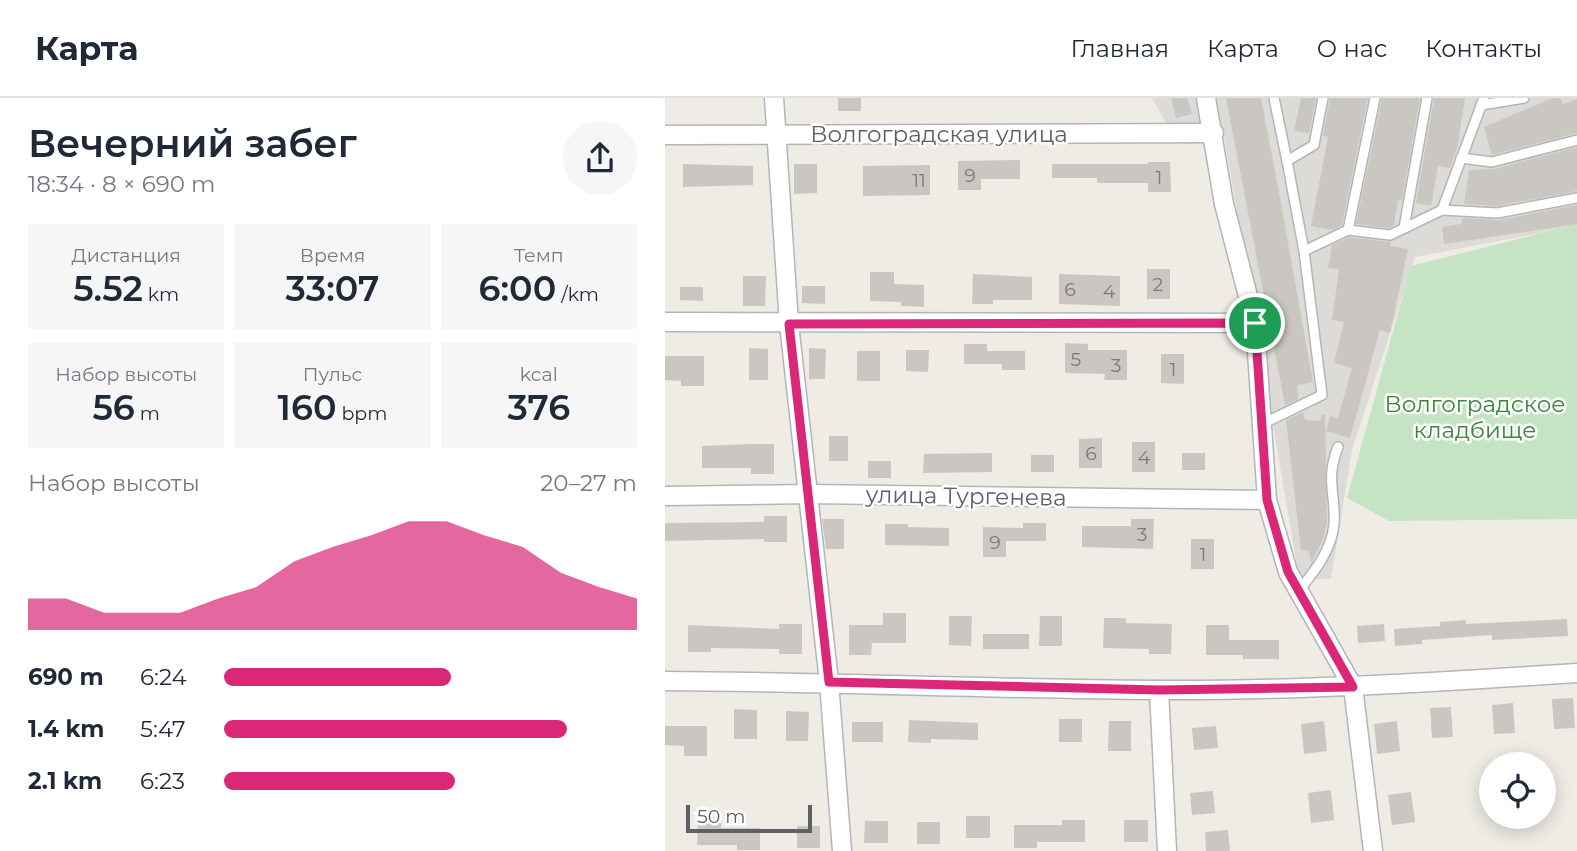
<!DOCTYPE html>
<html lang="ru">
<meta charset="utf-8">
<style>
body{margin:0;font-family:Montserrat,sans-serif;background:#f6f6f7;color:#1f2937;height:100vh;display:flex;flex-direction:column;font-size:26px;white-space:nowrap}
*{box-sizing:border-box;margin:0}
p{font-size:23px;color:#747a83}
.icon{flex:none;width:38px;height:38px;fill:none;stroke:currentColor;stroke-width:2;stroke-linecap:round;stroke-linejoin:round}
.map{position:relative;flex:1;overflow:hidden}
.details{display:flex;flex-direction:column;background:#fff;width:665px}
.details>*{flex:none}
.fabs{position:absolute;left:814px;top:654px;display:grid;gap:14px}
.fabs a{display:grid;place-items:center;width:77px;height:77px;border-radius:50%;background:#fff;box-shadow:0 4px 18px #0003;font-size:35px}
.scale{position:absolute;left:21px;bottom:18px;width:126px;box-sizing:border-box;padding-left:7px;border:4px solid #5d6165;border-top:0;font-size:19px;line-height:24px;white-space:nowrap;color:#5d6165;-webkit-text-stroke:5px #fff;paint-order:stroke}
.pin{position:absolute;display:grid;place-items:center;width:60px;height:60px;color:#fff;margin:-30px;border:4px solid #fff;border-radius:50%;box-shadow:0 2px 7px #0007}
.round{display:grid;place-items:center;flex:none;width:74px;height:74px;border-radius:37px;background:#f6f6f7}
.headline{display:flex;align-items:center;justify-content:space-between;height:119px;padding:0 28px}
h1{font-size:38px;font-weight:600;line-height:52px}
.stats{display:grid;grid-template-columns:repeat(3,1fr);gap:10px;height:119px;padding:7px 28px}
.stats div{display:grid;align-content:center;border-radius:0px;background:#f6f6f7;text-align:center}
.stats b{font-size:35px;font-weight:600}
.stats small{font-size:19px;font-weight:400}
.stats p{font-size:19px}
.chart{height:196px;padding:14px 28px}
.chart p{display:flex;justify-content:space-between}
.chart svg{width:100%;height:126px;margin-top:7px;fill:#db2777;opacity:.7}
ul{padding:0 28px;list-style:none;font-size:23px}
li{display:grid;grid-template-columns:112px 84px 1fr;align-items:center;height:52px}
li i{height:18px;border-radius:9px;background:#db2777}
header{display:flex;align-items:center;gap:42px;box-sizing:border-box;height:98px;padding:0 35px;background:#fff;border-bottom:2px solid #e0e1e3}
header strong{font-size:33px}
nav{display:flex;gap:38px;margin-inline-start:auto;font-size:24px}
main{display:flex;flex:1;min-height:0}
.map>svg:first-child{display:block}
.industrial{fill:#dddbd7}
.green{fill:#c5e4c4}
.building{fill:#cac7c2}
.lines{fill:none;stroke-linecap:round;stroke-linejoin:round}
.service-casing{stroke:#b2b6b9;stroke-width:12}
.minor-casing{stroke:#b2b6b9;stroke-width:21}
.service{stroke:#fff;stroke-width:9}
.minor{stroke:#fff;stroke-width:18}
.route-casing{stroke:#fff;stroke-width:14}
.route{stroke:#db2777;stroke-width:9}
.labels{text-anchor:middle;stroke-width:5;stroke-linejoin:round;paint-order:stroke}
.number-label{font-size:19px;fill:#787a7c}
.street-label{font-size:23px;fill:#5d6165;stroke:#fff}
.park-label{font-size:23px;fill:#3c853c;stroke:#fff}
</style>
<header>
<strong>Карта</strong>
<nav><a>Главная</a><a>Карта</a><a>О нас</a><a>Контакты</a></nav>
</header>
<main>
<section class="details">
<div class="headline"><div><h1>Вечерний забег</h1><p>18:34 · 8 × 690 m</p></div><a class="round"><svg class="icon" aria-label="share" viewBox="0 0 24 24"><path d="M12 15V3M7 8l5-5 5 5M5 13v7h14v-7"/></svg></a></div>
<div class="stats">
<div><p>Дистанция</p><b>5.52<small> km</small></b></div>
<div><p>Время</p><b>33:07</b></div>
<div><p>Темп</p><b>6:00<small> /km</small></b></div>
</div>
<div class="stats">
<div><p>Набор высоты</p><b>56<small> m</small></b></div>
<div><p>Пульс</p><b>160<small> bpm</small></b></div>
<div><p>kcal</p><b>376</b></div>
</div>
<div class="chart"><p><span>Набор высоты</span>20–27 m</p>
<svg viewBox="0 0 160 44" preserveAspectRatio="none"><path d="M0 44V33L10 33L20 38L30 38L40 38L50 33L60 29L70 20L80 15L90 11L100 6L110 6L120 11L130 15L140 24L150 29L160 33V44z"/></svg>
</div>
<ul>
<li><b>690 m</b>6:24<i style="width:55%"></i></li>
<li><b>1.4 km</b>5:47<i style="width:83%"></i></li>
<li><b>2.1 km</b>6:23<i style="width:56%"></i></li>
</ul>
</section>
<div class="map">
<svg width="912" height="753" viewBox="0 0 912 753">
<rect width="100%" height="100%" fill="#eeece5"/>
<!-- industrial -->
<path class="industrial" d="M 487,0 L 912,0 L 912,128 L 750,159 L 687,352 L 666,481 L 634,480 L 559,38 L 502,27 Z"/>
<!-- green -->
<path class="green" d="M 912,126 L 912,421 L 724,423 L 682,400 L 746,168 Z"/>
<!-- building -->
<g class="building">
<rect x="173" y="0" width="23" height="13"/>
<path d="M 506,0 L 522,0 L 527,16 L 511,20 Z"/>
<path d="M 561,0 L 596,0 L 613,89 L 648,284 L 632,287 L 633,301 L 620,307 Z"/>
<path d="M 636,0 L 651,0 L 644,35 L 629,33 Z"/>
<path d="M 665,0 L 703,0 L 677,127 L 667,132 L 646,128 L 663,39 L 658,38 Z"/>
<path d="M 717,0 L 755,0 L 737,103 L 733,102 L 729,127 L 724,130 L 691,126 Z"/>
<path d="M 769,0 L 800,0 L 792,51 L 785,70 L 773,68 L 766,108 L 751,105 Z"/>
<path d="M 888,0 L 895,0 L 898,6 L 912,1 L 912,35 L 827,57 L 819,29 Z"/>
<path d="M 912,49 L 912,93 L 832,108 L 799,106 L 804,72 L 829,71 Z"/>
<path d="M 355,62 L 355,81 L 316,81 L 316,92 L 293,92 L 293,63 Z"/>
<path d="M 483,64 L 505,64 L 506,94 L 483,94 L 483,85 L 432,85 L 432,80 L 387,80 L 387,66 L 483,66 Z"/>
<path d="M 18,66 L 88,68 L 88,87 L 18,89 Z"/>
<path d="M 129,66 L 152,66 L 152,95 L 129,96 Z"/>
<path d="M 265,67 L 265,97 L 198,98 L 198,68 Z"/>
<path d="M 912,107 L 912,126 L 779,146 L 777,129 L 796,126 L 797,120 L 833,122 Z"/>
<path d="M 684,139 L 726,144 L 725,148 L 743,151 L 725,235 L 715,232 L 685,340 L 661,333 L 665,318 L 673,320 L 687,270 L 669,265 L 679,224 L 667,222 L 674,171 L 663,170 L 667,147 Z"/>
<rect x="482" y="171" width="23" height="30"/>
<path d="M 205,174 L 229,174 L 229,186 L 259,187 L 259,209 L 236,208 L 236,204 L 205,203 Z"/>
<path d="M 308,176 L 367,179 L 367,202 L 328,202 L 328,206 L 307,206 Z"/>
<path d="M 394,176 L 455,178 L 455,208 L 394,206 Z"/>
<path d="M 78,178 L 101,178 L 100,208 L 78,208 Z"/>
<path d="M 137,188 L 160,188 L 160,206 L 137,205 Z"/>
<path d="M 15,189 L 38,189 L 38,203 L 15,202 Z"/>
<path d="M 400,245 L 423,246 L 423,252 L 462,252 L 462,282 L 439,282 L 440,276 L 400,275 Z"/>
<path d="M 299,246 L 322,246 L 322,253 L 360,253 L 360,272 L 337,272 L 337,266 L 299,266 Z"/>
<path d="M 84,250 L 103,251 L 103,282 L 84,282 Z"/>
<path d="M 144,250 L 161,251 L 160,281 L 144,281 Z"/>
<path d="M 241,252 L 264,252 L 263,274 L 241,273 Z"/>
<rect x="192" y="253" width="23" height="30"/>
<path d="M 496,256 L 519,256 L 519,286 L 496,285 Z"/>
<path d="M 0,258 L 39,258 L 39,288 L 16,288 L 16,283 L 0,282 Z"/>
<path d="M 638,314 L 640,322 L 655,323 L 657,316 L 660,316 L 662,425 L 658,442 L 646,465 L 644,453 L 636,452 L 621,322 Z"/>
<rect x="164" y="338" width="19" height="25"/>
<path d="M 437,340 L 437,370 L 414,370 L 414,341 Z"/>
<rect x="467" y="344" width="23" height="30"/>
<path d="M 86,346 L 109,346 L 109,376 L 86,376 L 86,370 L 37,370 L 37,348 Z"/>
<path d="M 327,355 L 327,374 L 258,375 L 259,356 Z"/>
<rect x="517" y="355" width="23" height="17"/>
<rect x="366" y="357" width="23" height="17"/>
<rect x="203" y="363" width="23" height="17"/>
<path d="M 99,418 L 122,418 L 122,444 L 99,444 L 99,441 L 0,443 L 0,425 L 99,424 Z"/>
<path d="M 157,421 L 179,421 L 179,451 L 161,451 Z"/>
<path d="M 466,421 L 489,421 L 488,451 L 417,449 L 417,428 L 466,428 Z"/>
<path d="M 358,425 L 381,425 L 381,443 L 341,443 L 341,459 L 318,459 L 318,429 L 358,430 Z"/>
<path d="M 220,426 L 243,426 L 243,429 L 284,430 L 284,448 L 220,447 Z"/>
<rect x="526" y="441" width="23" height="30"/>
<path d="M 218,515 L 241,515 L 241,545 L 207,545 L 206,557 L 184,557 L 184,527 L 218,527 Z"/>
<path d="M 284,518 L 307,518 L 306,548 L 284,547 Z"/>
<path d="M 375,518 L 397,518 L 397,548 L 374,548 Z"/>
<path d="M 439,520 L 461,520 L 461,525 L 507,526 L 506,556 L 484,556 L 484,551 L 438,550 Z"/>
<path d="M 902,521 L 903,538 L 827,542 L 827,537 L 757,542 L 757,546 L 730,548 L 729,531 L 775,528 L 775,524 L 801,522 L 801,526 Z"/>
<path d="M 114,526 L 137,526 L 137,556 L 114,556 L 114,551 L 46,550 L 46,554 L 23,554 L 23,527 L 114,531 Z"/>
<path d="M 719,526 L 720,543 L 693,545 L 692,528 Z"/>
<path d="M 541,527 L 564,527 L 564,542 L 614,542 L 614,561 L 578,561 L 578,557 L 541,557 Z"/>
<rect x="318" y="536" width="46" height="15"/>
<path d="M 908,600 L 910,630 L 889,631 L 887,601 Z"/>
<path d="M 848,605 L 850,635 L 829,636 L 827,607 Z"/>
<path d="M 786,609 L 788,639 L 767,640 L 765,610 Z"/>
<path d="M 69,611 L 92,612 L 92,641 L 69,641 Z"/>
<path d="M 121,613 L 144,614 L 143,643 L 121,643 Z"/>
<rect x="394" y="621" width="23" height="23"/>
<path d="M 244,622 L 313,625 L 313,642 L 266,641 L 266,645 L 243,644 Z"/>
<path d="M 444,623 L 466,623 L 466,653 L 443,653 Z"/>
<path d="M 659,623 L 662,653 L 639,656 L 636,626 Z"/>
<path d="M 732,623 L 735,653 L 712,656 L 709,626 Z"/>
<rect x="187" y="624" width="31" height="20"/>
<path d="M 0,628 L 42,628 L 42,658 L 19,658 L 19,648 L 0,647 Z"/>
<path d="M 551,628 L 553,650 L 529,652 L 527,630 Z"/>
<path d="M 666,692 L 669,722 L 646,725 L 643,695 Z"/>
<path d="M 548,693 L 550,715 L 527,717 L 525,695 Z"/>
<path d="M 746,694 L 750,724 L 727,727 L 723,697 Z"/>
<rect x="301" y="718" width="24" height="22"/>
<path d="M 397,722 L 420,722 L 420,744 L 372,744 L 372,750 L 349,750 L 349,727 L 397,727 Z"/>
<rect x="459" y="722" width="24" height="22"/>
<path d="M 200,723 L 223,723 L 223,745 L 199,745 Z"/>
<rect x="252" y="724" width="23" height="22"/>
<path d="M 33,725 L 56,725 L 56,730 L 95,730 L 95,752 L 72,752 L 72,747 L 32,747 Z"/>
<rect x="132" y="728" width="23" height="22"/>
<path d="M 563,732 L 565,753 L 541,753 L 540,734 Z"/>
</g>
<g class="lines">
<!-- service casing -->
<g class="service-casing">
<g id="service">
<path d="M 609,0 L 622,63"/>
<path d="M 816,7 L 859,0"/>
<path d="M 796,60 L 827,64 L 912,42"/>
<path d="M 777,112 L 832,115 L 912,100"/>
<path d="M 739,130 L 762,0"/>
<path d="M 683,132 L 710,0"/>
<path d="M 639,153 L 622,63 L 649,47 L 658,0"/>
<path d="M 595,327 L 657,297 L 639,153 L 683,132 L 725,137 L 777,112 L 819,0"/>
<path d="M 633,494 C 649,474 667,452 669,426 C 671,395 660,382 673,349"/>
</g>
</g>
<!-- minor casing -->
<g class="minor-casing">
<g id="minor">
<path d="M 109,0 L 124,226 L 164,584 L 177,753"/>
<path d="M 541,0 L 559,106 L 590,225 L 602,402 L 623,474 L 688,589 L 708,753"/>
<path d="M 0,37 L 549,35"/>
<path d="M 0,224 L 590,225"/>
<path d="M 0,398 L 144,396 L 602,402"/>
<path d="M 0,583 C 165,584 329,591 493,592 C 633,593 773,584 912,575"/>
<path d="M 494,592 L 502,753"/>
</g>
</g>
<!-- service -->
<use href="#service" class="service"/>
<!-- minor -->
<use href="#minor" class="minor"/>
</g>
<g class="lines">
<!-- route casing -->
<g class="route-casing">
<path id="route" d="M 590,225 L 602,402 L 623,474 L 688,589 L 494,592 L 164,584 L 124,226 Z"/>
</g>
<!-- route -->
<use href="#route" class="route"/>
</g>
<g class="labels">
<!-- number labels -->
<g class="number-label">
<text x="305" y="84">9</text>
<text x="494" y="86">1</text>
<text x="254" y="89">11</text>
<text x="493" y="193">2</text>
<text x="405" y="198">6</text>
<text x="444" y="200">4</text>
<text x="411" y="268">5</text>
<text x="451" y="274">3</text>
<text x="508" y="278">1</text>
<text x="426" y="362">6</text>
<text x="479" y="366">4</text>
<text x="477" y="443">3</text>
<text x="330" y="451">9</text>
<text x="538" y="463">1</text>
</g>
<!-- street labels -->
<g class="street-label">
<text x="274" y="44">Волгоградская улица</text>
<text transform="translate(301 398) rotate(1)" y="8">улица Тургенева</text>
</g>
<!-- park labels -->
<g class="park-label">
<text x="810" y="314">Волгоградское<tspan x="810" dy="26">кладбище</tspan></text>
</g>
</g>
</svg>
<div class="fabs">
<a><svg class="icon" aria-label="locate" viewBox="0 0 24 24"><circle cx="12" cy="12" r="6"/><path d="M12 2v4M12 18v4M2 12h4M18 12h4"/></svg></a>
</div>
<div class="scale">50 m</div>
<div class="pin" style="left:590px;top:225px;background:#1e9e55"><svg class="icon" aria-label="arrive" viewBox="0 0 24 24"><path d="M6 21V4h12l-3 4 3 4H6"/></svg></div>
</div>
</main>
